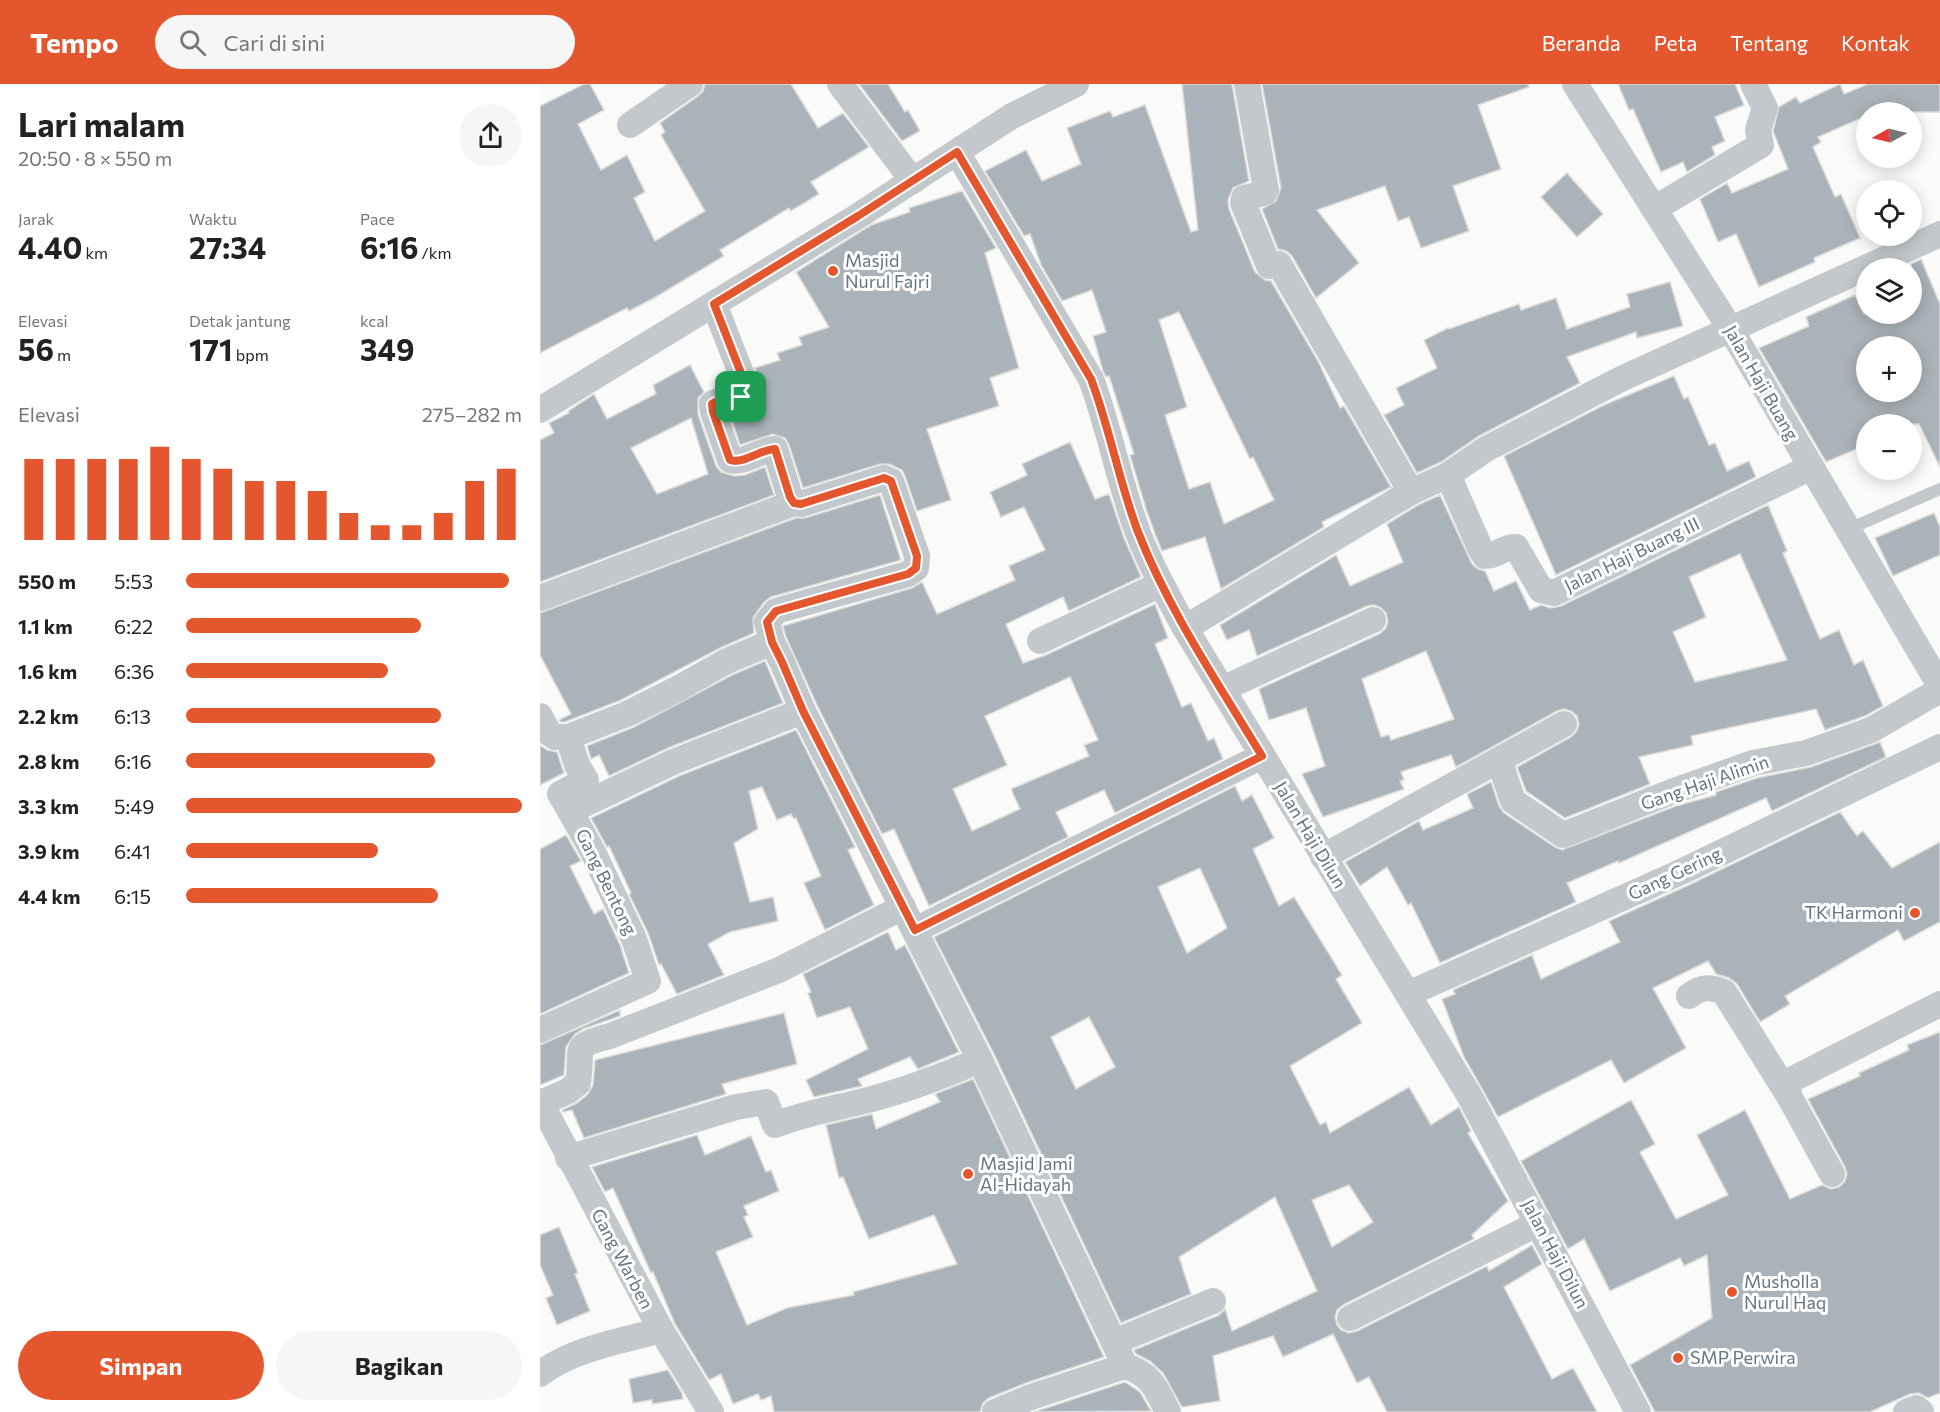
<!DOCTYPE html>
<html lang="id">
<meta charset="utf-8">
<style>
body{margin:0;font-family:Commissioner,sans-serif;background:#f6f6f6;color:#222;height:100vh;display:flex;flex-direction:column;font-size:22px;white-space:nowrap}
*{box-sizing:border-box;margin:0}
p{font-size:20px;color:#767676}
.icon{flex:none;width:33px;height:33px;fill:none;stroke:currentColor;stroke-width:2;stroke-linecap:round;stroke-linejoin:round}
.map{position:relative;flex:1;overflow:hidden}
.sheet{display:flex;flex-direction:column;background:#fff;width:540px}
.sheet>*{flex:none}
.needle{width:39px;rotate:262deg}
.controls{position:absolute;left:1316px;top:18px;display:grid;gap:12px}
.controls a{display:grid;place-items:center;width:66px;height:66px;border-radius:50%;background:#fff;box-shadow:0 3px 15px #0003;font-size:30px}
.pin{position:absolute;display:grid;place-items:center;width:51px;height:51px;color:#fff;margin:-26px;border-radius:12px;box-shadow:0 3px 9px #0006}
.round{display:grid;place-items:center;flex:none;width:63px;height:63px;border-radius:32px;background:#f6f6f6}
.overview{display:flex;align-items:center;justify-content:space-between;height:102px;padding:0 18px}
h1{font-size:33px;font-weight:700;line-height:45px}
.stats{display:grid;grid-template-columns:repeat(3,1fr);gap:9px;height:102px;padding:6px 18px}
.stats div{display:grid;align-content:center}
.stats b{font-size:30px;font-weight:700}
.stats small{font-size:16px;font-weight:400}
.stats p{font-size:16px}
.chart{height:168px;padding:12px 18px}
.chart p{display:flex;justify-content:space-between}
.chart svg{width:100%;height:108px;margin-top:6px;stroke:#e4572e;stroke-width:6}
.button{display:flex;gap:12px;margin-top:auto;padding:12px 18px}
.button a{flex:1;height:69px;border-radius:36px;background:#e4572e;color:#fff;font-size:24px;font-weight:700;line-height:69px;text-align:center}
.button a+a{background:#f6f6f6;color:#222}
ul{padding:0 18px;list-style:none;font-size:20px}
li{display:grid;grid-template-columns:96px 72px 1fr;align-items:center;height:45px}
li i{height:15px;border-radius:8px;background:#e4572e}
header{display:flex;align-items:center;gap:36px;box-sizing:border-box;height:84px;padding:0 30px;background:#e4572e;color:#fff}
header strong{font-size:28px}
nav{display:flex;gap:33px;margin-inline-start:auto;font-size:21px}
.search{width:420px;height:54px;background:#f6f6f6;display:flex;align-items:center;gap:15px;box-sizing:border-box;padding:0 21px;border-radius:33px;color:#767676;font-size:22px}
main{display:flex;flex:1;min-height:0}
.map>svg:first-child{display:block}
.building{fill:#aab3b9;stroke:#dcdcda;stroke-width:1.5;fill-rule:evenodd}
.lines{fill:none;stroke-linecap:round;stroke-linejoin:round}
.lane{stroke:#c3c8cc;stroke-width:12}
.street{stroke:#c3c8cc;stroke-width:26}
.route-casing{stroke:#fff;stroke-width:12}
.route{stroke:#e4572e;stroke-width:8}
.poi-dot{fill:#e4572e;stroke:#fff;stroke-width:2}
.labels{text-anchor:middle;stroke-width:6;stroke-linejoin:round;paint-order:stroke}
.poi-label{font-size:18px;fill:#657683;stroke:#fff;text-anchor:start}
.street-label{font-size:18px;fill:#657683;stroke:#fff}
</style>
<header>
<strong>Tempo</strong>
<div class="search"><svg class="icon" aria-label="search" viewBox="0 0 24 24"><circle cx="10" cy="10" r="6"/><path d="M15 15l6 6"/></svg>Cari di sini</div>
<nav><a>Beranda</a><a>Peta</a><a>Tentang</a><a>Kontak</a></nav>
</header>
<main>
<section class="sheet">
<div class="overview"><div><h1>Lari malam</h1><p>20:50 · 8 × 550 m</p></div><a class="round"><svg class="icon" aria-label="share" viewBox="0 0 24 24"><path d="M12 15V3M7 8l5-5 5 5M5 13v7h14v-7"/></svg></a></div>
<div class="stats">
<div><p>Jarak</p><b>4.40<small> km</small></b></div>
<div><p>Waktu</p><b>27:34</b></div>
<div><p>Pace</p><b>6:16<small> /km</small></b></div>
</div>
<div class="stats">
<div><p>Elevasi</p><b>56<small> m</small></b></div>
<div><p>Detak jantung</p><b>171<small> bpm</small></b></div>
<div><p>kcal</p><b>349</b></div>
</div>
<div class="chart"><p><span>Elevasi</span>275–282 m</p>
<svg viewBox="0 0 160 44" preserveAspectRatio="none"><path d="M5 44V11M15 44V11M25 44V11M35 44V11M45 44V6M55 44V11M65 44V15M75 44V20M85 44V20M95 44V24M105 44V33M115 44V38M125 44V38M135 44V33M145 44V20M155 44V15"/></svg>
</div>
<ul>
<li><b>550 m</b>5:53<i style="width:96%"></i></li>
<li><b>1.1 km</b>6:22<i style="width:70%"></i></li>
<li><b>1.6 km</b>6:36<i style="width:60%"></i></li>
<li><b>2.2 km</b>6:13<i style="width:76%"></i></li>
<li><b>2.8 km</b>6:16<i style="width:74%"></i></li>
<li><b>3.3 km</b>5:49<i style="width:100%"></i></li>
<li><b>3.9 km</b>6:41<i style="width:57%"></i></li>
<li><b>4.4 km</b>6:15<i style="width:75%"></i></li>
</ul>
<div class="button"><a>Simpan</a><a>Bagikan</a></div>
</section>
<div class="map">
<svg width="1400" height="1328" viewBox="0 0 1400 1328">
<rect width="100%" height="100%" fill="#fafaf8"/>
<!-- building -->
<g class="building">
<path d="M 44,0 L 50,0 L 64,26 L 38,40 L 61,86 L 87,71 L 105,108 L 94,114 L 115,157 L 165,127 L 121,51 L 125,48 L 120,39 L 158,12 L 163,7 L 165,0 L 251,0 L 278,44 L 303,29 L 329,63 L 271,98 L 279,110 L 251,127 L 249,124 L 180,166 L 184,172 L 114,214 L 89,227 L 87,224 L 0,269 L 0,22 Z"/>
<path d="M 319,0 L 348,0 L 365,28 L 368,26 L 380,47 L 362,57 Z"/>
<path d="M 642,0 L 692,0 L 709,97 L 693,104 L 688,116 L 689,125 L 715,188 L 725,196 L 731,197 L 778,277 L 800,324 L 804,322 L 851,403 L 782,438 L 784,443 L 681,505 L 665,453 L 622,467 L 617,455 L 606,425 L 590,371 L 594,370 L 569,292 L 566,293 L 563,287 L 553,252 L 566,248 L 552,206 L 522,217 L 501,181 L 490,150 L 484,152 L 445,87 L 486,66 L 502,97 L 541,80 L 527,44 L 570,27 L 573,33 L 605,21 L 651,148 L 658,146 ZM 639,228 L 710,375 L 713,373 L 734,416 L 684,440 L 670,398 L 649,405 L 625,331 L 647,323 L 619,236 Z"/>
<path d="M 722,0 L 988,0 L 989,3 L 938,21 L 961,85 L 913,102 L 929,147 L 881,164 L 869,133 L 858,137 L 845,102 L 777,126 L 819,179 L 776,214 L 752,172 L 746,167 L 738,165 L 722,125 L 736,117 L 741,104 Z"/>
<path d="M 1078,0 L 1195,0 L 1204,21 L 1175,33 L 1185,57 L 1172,63 L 1175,71 L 1147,88 L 1143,78 L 1121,88 L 1093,25 L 1089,26 Z"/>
<path d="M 1300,0 L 1304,10 L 1328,0 L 1400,0 L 1400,28 L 1326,28 L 1326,32 L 1278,53 L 1281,58 L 1273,63 L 1295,113 L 1301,110 L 1320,154 L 1274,174 L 1275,178 L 1219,203 L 1196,150 L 1178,158 L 1160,115 L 1187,99 L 1192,109 L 1248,85 L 1233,47 L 1239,23 L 1256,13 L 1260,19 Z"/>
<path d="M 1027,89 L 1063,130 L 1037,153 L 1001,113 Z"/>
<path d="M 422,107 L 456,164 L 445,169 L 479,284 L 450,294 L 459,322 L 387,345 L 411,416 L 377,427 L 365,392 L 362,386 L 349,380 L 340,380 L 263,404 L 249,361 L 245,354 L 233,350 L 200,361 L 190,330 L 204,327 L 220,314 L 220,297 L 215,284 L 240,276 L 237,269 L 262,261 L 259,253 L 289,243 L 256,188 L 331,141 L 370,128 L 369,124 Z"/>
<path d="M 1381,175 L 1400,220 L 1400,383 L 1379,340 L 1326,340 L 1326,361 L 1286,378 L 1219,264 L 1269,242 L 1266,233 L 1315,211 L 1324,230 L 1371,230 L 1371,180 ZM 1326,262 L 1371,262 L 1371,308 L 1326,308 Z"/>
<path d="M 1130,198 L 1143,242 L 1097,254 L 1096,248 L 1027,273 L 1040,299 L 939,352 L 901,378 L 877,389 L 844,331 L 864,321 L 856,304 L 897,284 L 884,256 L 908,244 L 909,245 L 979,220 L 981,226 L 1016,214 L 1027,245 L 1090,223 L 1087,210 Z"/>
<path d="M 150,281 L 164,308 L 158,314 L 158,330 L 176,382 L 181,388 L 194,392 L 205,391 L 225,383 L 234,411 L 0,498 L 0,356 L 14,349 L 9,339 L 29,329 L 28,327 L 54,310 L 67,335 L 116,310 L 113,301 ZM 151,334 L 168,390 L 117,410 L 91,364 Z"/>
<path d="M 1134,292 L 1144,315 L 1148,313 L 1169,361 L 1175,359 L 1187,387 L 1209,377 L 1216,393 L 1016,491 L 964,372 L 1064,321 Z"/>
<path d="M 530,358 L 555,415 L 569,410 L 584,454 L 601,493 L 529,527 L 523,513 L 466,540 L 483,579 L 506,571 L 615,520 L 628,554 L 615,560 L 642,623 L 651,619 L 668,657 L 674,654 L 683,675 L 575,729 L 564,706 L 516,728 L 528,753 L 389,822 L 354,745 L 342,750 L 277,621 L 246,553 L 243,542 L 372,504 L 382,498 L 397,530 L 475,496 L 469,482 L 505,466 L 484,423 L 461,433 L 450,408 L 487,391 L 482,380 ZM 530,593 L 558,656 L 544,661 L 549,672 L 471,705 L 480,725 L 432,747 L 413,705 L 467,681 L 445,632 Z"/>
<path d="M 340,411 L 361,476 L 231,513 L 224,518 L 213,534 L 214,549 L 178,565 L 81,616 L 25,638 L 20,638 L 19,636 L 31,630 L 0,571 L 0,529 L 256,434 L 265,434 Z"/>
<path d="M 900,411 L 932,480 L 938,485 L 945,487 L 954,507 L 976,497 L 990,526 L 1001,521 L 1011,524 L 1021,522 L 1228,421 L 1247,467 L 1243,469 L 1280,555 L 1299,546 L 1314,581 L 1323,576 L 1343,622 L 1325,632 L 1285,646 L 1276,625 L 1151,652 L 1153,661 L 1099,673 L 1110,700 L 1025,734 L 986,707 L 977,683 L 1031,653 L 1036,648 L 1039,641 L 1037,632 L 1031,627 L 1024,625 L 1017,627 L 916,683 L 911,671 L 861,688 L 864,696 L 860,697 L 864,705 L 783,733 L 762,690 L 785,682 L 766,624 L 729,636 L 719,605 L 839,550 L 845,545 L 848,538 L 846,529 L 841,524 L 835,521 L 827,522 L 717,572 L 709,546 L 687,556 L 680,541 L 796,471 L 810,502 L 863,478 L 847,440 L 878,421 ZM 1200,470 L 1247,576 L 1155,598 L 1133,548 L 1166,533 L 1149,493 ZM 886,567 L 914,635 L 851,656 L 849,651 L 841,653 L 822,595 Z"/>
<path d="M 1394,429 L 1400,443 L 1400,471 L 1353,492 L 1335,454 Z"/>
<path d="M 225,577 L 243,619 L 128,664 L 69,692 L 59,671 L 51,675 L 47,662 L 94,643 L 192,591 Z"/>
<path d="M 256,646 L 315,763 L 308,766 L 334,821 L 285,846 L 264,799 L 281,792 L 256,734 L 254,735 L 251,730 L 237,736 L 222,703 L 209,707 L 218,745 L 194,759 L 210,818 L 233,813 L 238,837 L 190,848 L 168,860 L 184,891 L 137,910 L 121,880 L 119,881 L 108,849 L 89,810 L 91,809 L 69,762 L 67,763 L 51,734 L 139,692 Z"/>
<path d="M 1340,658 L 1346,673 L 1232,727 L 1226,714 L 1079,779 L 1078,777 L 1027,799 L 1036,818 L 900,879 L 871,819 L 868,821 L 847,783 L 820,802 L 805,778 L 879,737 L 883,746 L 933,724 L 927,710 L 951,698 L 959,722 L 964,729 L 1015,763 L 1022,766 L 1136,722 L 1176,711 L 1176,708 L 1217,694 L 1271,683 Z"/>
<path d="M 0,661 L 7,666 L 17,668 L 24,689 L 0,701 Z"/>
<path d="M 695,702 L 702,717 L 712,711 L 734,754 L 713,765 L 739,822 L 754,813 L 802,891 L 796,895 L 822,939 L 750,982 L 780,1041 L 786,1038 L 790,1049 L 869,1003 L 891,1041 L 919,1023 L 931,1047 L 928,1049 L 968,1117 L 932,1151 L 934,1155 L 803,1221 L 797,1226 L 795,1233 L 797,1241 L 801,1246 L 809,1249 L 817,1247 L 947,1182 L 949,1187 L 992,1161 L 1002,1180 L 964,1203 L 1012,1295 L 1033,1284 L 1057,1328 L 847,1328 L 829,1293 L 817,1299 L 793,1250 L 743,1273 L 733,1252 L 673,1272 L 680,1317 L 642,1323 L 623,1289 L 610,1277 L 596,1270 L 594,1266 L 679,1231 L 685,1225 L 692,1247 L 777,1207 L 735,1113 L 639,1173 L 651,1210 L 581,1239 L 454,970 L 394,853 ZM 660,784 L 687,844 L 647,869 L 618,803 ZM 549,933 L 575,983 L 536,1005 L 511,953 ZM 809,1101 L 833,1138 L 792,1163 L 772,1116 Z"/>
<path d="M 1300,728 L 1317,752 L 1323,747 L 1352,784 L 1400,758 L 1400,838 L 1364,857 L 1358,846 L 1245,912 L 1250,920 L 1220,938 L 1197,900 L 1189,894 L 1176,890 L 1168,877 L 1113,904 L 1146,964 L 1084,999 L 1071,976 L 958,1033 L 924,973 L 902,915 L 915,910 L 913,906 L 992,871 L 1001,895 L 1080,858 L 1069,837 L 1149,801 Z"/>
<path d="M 26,751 L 41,777 L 30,782 L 54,830 L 63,825 L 80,861 L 89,889 L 0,930 L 0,765 Z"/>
<path d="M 348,848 L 356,866 L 365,861 L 419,968 L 378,985 L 370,973 L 318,995 L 322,1002 L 274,1013 L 266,996 L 328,965 L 310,923 L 277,934 L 268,909 L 271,908 L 263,890 Z"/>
<path d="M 80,926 L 80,932 L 43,945 L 35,950 L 26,963 L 24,991 L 0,1001 L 0,961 Z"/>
<path d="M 244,929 L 257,980 L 182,1000 L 186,1010 L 44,1054 L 32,1026 L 23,1028 L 22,1026 L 37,1019 L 48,1010 L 53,1001 L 55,976 Z"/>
<path d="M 1400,948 L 1400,1309 L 1388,1314 L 1379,1309 L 1370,1310 L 1330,1328 L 1115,1328 L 1090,1281 L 1172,1234 L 1167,1171 L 1144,1182 L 1140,1174 L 1070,1207 L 1044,1155 L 1028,1165 L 981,1077 L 1091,1016 L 1115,1060 L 1100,1068 L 1136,1135 L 1188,1111 L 1157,1051 L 1205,1026 L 1250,1115 L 1282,1101 L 1291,1105 L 1299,1103 L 1305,1097 L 1307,1090 L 1305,1083 L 1268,1015 L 1320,992 L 1319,989 L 1369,966 L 1367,961 Z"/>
<path d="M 433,995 L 564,1273 L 486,1299 L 449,1314 L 443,1319 L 440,1328 L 234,1328 L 231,1312 L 221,1316 L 218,1310 L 193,1320 L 181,1290 L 169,1296 L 135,1240 L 113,1188 L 111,1189 L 73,1104 L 65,1108 L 52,1083 L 157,1051 L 165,1071 L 211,1052 L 226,1088 L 231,1086 L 239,1107 L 204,1122 L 208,1131 L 204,1133 L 213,1153 L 176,1168 L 207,1241 L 247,1224 L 314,1211 L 313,1208 L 417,1180 L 394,1131 L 329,1155 L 303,1093 L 299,1094 L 286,1041 L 332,1030 L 336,1045 L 400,1018 L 395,1010 Z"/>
<path d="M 19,1143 L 38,1189 L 35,1190 L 50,1227 L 17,1241 L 6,1214 L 13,1211 L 0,1181 L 0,1151 Z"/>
<path d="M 128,1286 L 142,1309 L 143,1315 L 112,1320 L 112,1316 L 93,1319 L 89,1295 Z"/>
<path d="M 585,1298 L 600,1308 L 611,1327 L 494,1328 Z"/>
</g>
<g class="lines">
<!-- lane -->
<path class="lane" d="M 1309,445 L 1400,405"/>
<!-- street -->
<g class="street">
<path d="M 300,0 L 373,97"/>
<path d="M 707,0 L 726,106 L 724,109 L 704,114 L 703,119 L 729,182 L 739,180 L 871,408"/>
<path d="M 1035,0 L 1191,246 L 1400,602"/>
<path d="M 90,41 L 150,0"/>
<path d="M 417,68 L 551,295 C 570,346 579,399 598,449 C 611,482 628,513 645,544 L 929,1011 L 1098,1328"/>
<path d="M 1114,125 L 1221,61 L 1218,46 L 1225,24 L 1213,0"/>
<path d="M 174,220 L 206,302 C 204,320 184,311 172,320 L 173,328 L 190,376 C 204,380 219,366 235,365 L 250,413 L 254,419 L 261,420 L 344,394 L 351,397 L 377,472 L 376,484 L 368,490 L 236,527 L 227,538 L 232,558 L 242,578 L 263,627 L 440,976 L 585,1282"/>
<path d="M 0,326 L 318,132 L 472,32 L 536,0"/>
<path d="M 908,391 L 940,464 L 945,472 C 958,472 964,462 976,463 L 1001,506 L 1014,509 L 1271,383"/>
<path d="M 0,514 L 254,419"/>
<path d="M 645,544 L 871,408 L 908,391 L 946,365 L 1083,294 L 1400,150"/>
<path d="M 500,557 L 621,500"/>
<path d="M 682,605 L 833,536"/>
<path d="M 0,632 L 9,649 L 15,653 L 28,653 L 87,630 L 137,605 L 185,578 L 232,558"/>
<path d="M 28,653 L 37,681 L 46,696 L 20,710 L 30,727"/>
<path d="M 959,676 L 973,717 L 1023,751 L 1131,708 L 1213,679 L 1266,669 L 1331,646 L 1400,606"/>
<path d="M 783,773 L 1024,640"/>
<path d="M 375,846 L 722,672"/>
<path d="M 868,910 L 1143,787 L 1400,663"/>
<path d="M 1149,912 C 1161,903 1169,902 1184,908 L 1249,1012"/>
<path d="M 0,946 L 108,897 L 94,855 L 53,768 L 30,727 L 133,678 L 263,627"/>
<path d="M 0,1017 L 121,1246 L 171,1328"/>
<path d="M 1,1019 L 28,1007 L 38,999 C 44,963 29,963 70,952 L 239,886 L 363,823"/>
<path d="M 28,1074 L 196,1023 L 226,1018 L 235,1041 C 264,1029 297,1024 328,1016 C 367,1006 403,992 440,976"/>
<path d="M 1292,1090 L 1249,1012 L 1248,1004 L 1251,996 L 1400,920"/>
<path d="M 810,1234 L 999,1139"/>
<path d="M 574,1258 L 673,1217"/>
<path d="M 0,1290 C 34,1264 80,1258 121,1246"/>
<path d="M 455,1328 L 491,1313 L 585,1282 C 611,1290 616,1304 628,1328"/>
<path d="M 1366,1328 L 1376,1324 L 1381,1328"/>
</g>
</g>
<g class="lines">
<!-- route casing -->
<g class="route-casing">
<path id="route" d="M 417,68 L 551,295 C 570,345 579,398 598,448 C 629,527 678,599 722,672 L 375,846 L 263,627 L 242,578 L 232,558 L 227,538 L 236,527 L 368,490 L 376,484 L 377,472 L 351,397 L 344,394 L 261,420 L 254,419 L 250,413 L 235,365 C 219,366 204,380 190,376 L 173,328 L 172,320 C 184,311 203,320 206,302 L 174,220 L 318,132 Z"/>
</g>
<!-- route -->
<use href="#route" class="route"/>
</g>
<!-- markers -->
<g class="poi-dot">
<circle cx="293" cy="187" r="6"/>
<circle cx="1375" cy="829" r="6"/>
<circle cx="428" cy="1090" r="6"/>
<circle cx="1192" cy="1208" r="6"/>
<circle cx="1138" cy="1274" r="6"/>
</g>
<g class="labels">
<!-- poi labels -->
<g class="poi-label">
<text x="305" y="183">Masjid<tspan x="305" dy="21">Nurul Fajri</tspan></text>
<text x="1363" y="835" text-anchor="end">TK Harmoni</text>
<text x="440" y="1086">Masjid Jami<tspan x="440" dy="21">Al-Hidayah</tspan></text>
<text x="1204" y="1204">Musholla<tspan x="1204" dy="21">Nurul Haq</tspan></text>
<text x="1150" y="1280">SMP Perwira</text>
</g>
<!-- street labels -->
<g class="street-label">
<text transform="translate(1221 299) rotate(60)" y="6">Jalan Haji Buang</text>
<text transform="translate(1092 471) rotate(-26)" y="6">Jalan Haji Buang III</text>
<text transform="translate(1165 699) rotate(-19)" y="6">Gang Haji Alimin</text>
<text transform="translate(770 751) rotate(59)" y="6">Jalan Haji Dilun</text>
<text transform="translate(1135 790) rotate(-25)" y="6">Gang Gering</text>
<text transform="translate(66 798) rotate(64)" y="6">Gang Bentong</text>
<text transform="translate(1015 1170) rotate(62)" y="6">Jalan Haji Dilun</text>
<text transform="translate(82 1175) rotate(62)" y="6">Gang Warben</text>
</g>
</g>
</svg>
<div class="controls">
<a><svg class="needle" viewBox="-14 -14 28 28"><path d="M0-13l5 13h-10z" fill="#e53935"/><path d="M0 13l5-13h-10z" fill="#767676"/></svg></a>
<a><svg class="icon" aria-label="locate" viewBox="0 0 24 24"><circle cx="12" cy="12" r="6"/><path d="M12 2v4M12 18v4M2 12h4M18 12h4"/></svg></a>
<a><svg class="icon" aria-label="layers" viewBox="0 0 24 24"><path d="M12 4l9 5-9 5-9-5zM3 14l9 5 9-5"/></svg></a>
<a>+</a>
<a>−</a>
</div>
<div class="pin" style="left:201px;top:313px;background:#1e9e55"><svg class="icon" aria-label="arrive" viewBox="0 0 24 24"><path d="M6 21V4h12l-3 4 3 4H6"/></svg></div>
</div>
</main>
